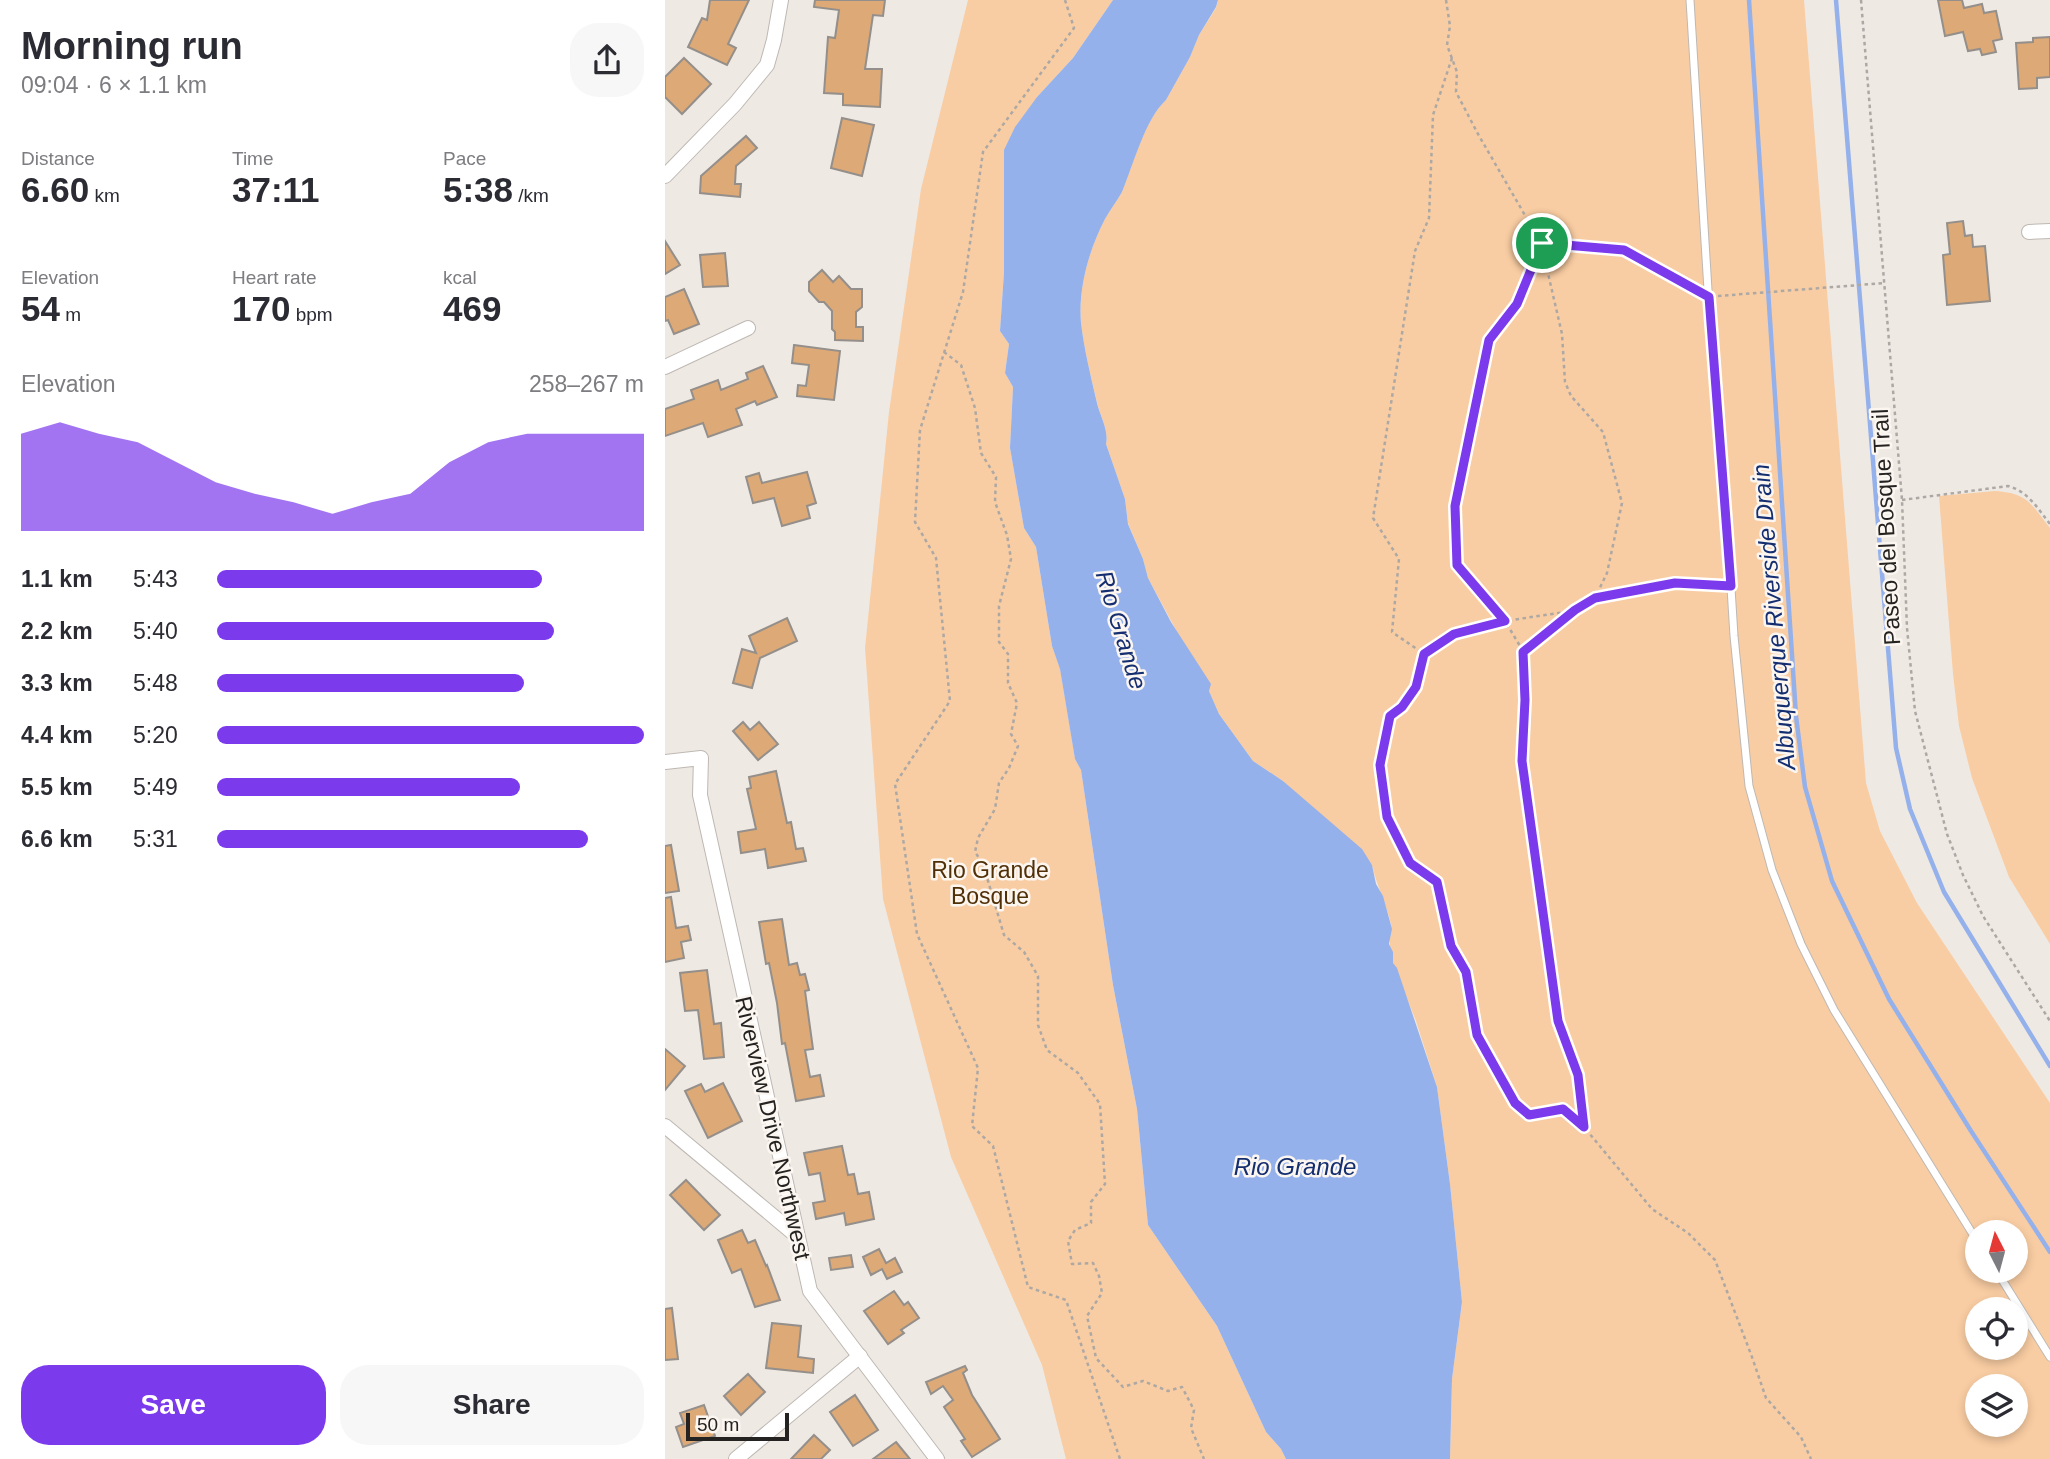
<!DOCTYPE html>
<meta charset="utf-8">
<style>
body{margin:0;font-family:Arial,sans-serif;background:#f7f7f7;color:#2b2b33;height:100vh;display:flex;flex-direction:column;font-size:26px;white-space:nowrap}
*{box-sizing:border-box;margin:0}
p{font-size:23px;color:#7c7c81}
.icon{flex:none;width:38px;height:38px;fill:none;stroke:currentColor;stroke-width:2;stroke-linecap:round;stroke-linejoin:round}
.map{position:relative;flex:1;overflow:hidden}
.details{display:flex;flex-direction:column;background:#fff;width:665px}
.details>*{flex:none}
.needle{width:46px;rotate:354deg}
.buttons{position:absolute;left:1300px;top:1220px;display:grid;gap:14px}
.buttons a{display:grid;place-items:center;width:63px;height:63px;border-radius:50%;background:#fff;box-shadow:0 4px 10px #0003;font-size:35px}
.scale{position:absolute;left:21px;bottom:18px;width:103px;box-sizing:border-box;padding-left:7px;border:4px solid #252321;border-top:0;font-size:19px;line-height:24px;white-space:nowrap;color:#252321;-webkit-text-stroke:5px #fcf6f1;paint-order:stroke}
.pin{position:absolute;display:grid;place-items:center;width:60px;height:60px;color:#fff;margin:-30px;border:4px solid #fff;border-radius:50%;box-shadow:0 2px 7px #0007}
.round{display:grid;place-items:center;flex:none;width:74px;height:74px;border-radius:28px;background:#f7f7f7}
.headline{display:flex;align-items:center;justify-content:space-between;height:119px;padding:0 21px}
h1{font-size:38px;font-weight:700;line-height:52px}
.stats{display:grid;grid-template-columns:repeat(3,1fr);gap:10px;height:119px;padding:7px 21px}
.stats div{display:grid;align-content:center}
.stats b{font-size:35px;font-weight:700}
.stats small{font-size:19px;font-weight:400}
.stats p{font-size:19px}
.chart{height:196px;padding:14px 21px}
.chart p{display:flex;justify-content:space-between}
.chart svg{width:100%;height:126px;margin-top:7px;fill:#7c3aed;opacity:.7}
.button{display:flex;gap:14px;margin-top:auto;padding:14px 21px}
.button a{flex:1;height:80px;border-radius:28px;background:#7c3aed;color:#fff;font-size:28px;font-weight:700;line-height:80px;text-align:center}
.button a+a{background:#f7f7f7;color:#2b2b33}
ul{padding:0 21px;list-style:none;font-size:23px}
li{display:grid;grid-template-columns:112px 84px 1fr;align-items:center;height:52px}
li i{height:18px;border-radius:9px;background:#7c3aed}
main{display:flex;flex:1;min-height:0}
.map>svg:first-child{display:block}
.green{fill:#f9cda3;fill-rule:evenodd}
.water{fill:#95b1eb}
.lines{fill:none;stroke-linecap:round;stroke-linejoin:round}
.stream{stroke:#95b1eb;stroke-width:4.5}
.building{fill:#dca977;stroke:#948f8a;stroke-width:2}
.lane-casing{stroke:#beb8b3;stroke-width:9}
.street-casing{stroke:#beb8b3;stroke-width:16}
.path{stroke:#ada8a4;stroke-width:2.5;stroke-dasharray:3.5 3.5;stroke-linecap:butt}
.lane{stroke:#fff;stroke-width:7}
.street{stroke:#fff;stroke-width:14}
.route-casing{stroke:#fff;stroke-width:14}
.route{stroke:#7c3aed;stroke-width:9}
.labels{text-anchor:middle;stroke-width:5;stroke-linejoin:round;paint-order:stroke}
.street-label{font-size:23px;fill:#252321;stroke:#fcf6f1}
.park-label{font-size:23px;fill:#513007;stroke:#fcf6f1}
.water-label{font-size:24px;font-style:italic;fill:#142e70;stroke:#fcf6f1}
</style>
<main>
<section class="details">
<div class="headline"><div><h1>Morning run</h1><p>09:04 · 6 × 1.1 km</p></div><a class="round"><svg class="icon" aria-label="share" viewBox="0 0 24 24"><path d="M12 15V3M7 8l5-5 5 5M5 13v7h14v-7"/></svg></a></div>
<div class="stats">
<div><p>Distance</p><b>6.60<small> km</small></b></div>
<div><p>Time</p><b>37:11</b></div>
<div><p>Pace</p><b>5:38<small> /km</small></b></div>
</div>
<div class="stats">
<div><p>Elevation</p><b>54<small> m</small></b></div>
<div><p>Heart rate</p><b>170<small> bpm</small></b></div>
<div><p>kcal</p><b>469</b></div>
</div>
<div class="chart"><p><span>Elevation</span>258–267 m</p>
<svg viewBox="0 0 160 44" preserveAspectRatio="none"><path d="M0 44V10L10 6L20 10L30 13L40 20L50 27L60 31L70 34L80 38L90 34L100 31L110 20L120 13L130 10L140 10L150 10L160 10V44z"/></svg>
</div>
<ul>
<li><b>1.1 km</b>5:43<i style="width:76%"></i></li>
<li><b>2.2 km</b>5:40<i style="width:79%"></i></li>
<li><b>3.3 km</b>5:48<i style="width:72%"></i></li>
<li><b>4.4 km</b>5:20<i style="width:100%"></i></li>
<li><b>5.5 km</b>5:49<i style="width:71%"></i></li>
<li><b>6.6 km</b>5:31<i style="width:87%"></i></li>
</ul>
<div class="button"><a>Save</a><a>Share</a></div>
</section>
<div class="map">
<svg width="1385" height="1459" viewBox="0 0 1385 1459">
<rect width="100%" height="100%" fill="#efe9e4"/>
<!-- green -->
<g class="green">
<path d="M 303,0 L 448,0 L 408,58 L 372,97 L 339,272 L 335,331 L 344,344 L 340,373 L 348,387 L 345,448 L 359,528 L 371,547 L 387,646 L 395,668 L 410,758 L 416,770 L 448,985 L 472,1109 L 483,1225 L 552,1326 L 601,1432 L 616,1449 L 621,1459 L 401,1459 L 377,1365 L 286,1157 L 218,899 L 200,648 L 224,412 L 256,189 Z"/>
<path d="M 553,0 L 1139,0 L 1201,783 L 1215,831 L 1252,903 L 1385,1103 L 1385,1459 L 785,1459 L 787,1379 L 797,1302 L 785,1184 L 772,1087 L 751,1021 L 728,963 C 728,955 724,948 725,941 C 725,934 727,931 726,924 C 721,904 712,886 707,865 L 618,781 L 588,761 L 554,714 L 544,691 L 483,578 L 478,559 L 463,523 L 460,499 L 441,444 C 444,430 435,416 432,402 C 426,377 419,349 416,323 C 413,288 424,250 440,219 C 445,210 452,201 457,192 C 468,165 480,119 501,100 L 525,57 L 534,35 L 551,8 ZM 1312,1232 L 1351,1232 L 1351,1270 L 1312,1270 ZM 1312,1309 L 1351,1309 L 1351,1348 L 1312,1348 ZM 1312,1386 L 1351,1386 L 1351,1424 L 1312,1424 Z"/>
<path d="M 1330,491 C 1363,493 1366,504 1385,528 L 1385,944 L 1344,877 L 1307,778 L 1294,726 L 1288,674 L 1274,496 Z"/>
</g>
<!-- water -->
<path class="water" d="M 448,0 L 553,0 L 551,7 L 534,35 L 525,57 L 501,100 C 480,119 468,166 457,192 C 452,201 445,210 440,219 C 424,250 413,288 416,323 C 419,349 426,377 432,403 C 435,416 444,430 441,444 L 460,499 L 463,524 L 478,559 L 483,578 L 506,622 L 546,684 L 544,691 L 554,714 L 588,761 L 618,781 L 697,849 L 707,865 L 711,884 L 718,896 L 727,929 L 724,944 L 728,952 L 728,963 L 732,968 L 772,1087 L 785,1184 L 797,1302 L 787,1379 L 785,1459 L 621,1459 L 616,1449 L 601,1432 L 552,1326 L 483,1225 L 472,1109 L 448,985 L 416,770 L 410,759 L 395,669 L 387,646 L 371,547 L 359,528 L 345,448 L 348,387 L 340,373 L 344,344 L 335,331 L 339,272 L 339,150 L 350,127 L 372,97 L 408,58 Z"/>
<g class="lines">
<!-- stream -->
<g class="stream">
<path d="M 1084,0 L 1131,716 L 1140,787 L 1167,881 L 1224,999 L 1306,1131 L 1385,1252"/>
<path d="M 1171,0 L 1231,748 L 1245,809 L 1279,892 L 1385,1066"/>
</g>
</g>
<!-- building -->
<g class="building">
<path d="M 45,0 L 84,0 L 63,44 L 71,48 L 62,65 L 23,47 L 37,18 L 42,20 Z"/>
<path d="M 150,0 L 220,0 L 218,16 L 208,15 L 200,69 L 217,69 L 215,107 L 178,105 L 178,94 L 159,93 L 163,37 L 170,38 L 174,10 L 149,7 Z"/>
<path d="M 1273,0 L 1297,0 L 1299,8 L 1317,4 L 1319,13 L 1331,11 L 1337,39 L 1328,41 L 1331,52 L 1317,55 L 1315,49 L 1303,51 L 1298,32 L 1280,36 Z"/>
<path d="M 1385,37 L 1385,77 L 1372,78 L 1372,88 L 1354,89 L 1351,43 L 1368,42 L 1368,38 Z"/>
<path d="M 19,58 L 46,84 L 17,114 L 0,97 L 0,77 Z"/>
<path d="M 177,118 L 209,125 L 197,176 L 166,168 Z"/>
<path d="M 81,136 L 92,148 L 71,166 L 70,184 L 76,184 L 75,197 L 35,193 L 36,176 Z"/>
<path d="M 1298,221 L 1300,236 L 1307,235 L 1308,247 L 1320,246 L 1325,301 L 1282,305 L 1278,255 L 1285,254 L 1282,223 Z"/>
<path d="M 0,241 L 15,265 L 0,274 Z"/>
<path d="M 60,253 L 63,286 L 38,287 L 35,255 Z"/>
<path d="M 157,270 L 168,282 L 174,276 L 186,289 L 197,289 L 197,307 L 191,312 L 191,327 L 198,327 L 198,341 L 170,340 L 170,332 L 167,329 L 167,311 L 159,302 L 154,302 L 144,291 L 144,282 Z"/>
<path d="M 19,289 L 34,324 L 9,334 L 3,320 L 0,321 L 0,297 Z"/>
<path d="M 129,345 L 175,351 L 169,400 L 132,396 L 133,385 L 141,386 L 144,365 L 127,363 Z"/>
<path d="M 98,366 L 112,397 L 92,405 L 90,401 L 71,409 L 77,425 L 43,437 L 38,423 L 0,436 L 0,409 L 29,399 L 26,390 L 53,380 L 56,390 L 83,379 L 81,373 Z"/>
<path d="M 142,472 L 151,503 L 142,506 L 145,518 L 117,526 L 109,498 L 88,503 L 81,477 L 94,473 L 97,483 Z"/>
<path d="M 122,618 L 132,641 L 95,658 L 87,688 L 68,683 L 77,649 L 91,653 L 84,636 Z"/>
<path d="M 78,722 L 85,730 L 94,722 L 113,744 L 93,760 L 68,731 Z"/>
<path d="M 111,771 L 122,823 L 126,822 L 131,849 L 138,848 L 141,861 L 103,868 L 100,849 L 76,853 L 73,832 L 91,829 L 82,789 L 86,788 L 84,777 Z"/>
<path d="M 6,845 L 14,891 L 0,893 L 0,846 Z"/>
<path d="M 6,897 L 11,928 L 23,926 L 26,940 L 16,942 L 19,958 L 0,962 L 0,898 Z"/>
<path d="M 117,919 L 124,965 L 132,963 L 135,975 L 140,974 L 144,990 L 140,991 L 148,1049 L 140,1050 L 145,1077 L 155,1075 L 159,1096 L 131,1101 L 120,1043 L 117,1044 L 112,1003 L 104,963 L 101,964 L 94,922 Z"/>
<path d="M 42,970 L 49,1024 L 56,1023 L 59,1057 L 39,1059 L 33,1010 L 20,1011 L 15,973 Z"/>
<path d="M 0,1049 L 20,1066 L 0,1090 Z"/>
<path d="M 58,1083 L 77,1121 L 43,1138 L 20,1091 L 36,1084 L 40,1092 Z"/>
<path d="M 177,1146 L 183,1175 L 189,1174 L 193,1194 L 204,1192 L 209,1219 L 181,1225 L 179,1213 L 151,1219 L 148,1203 L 160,1201 L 155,1173 L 144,1175 L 139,1153 Z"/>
<path d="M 21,1180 L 55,1215 L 39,1230 L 5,1195 Z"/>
<path d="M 77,1230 L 83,1243 L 90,1240 L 101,1266 L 102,1265 L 115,1300 L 90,1307 L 76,1269 L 67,1273 L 53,1240 Z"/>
<path d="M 214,1249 L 221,1263 L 230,1258 L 237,1272 L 222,1279 L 217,1269 L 206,1275 L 198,1257 Z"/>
<path d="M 186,1255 L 188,1267 L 166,1270 L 164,1258 Z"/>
<path d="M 229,1291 L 239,1305 L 243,1302 L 254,1318 L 236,1330 L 239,1333 L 223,1344 L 199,1311 Z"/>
<path d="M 7,1308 L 13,1359 L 0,1360 L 0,1309 Z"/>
<path d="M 107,1323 L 136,1326 L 133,1357 L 149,1359 L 148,1373 L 101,1368 Z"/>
<path d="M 300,1366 L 302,1370 L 298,1373 L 307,1395 L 335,1439 L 307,1457 L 296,1441 L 300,1439 L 279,1407 L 288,1400 L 278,1386 L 266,1394 L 261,1382 Z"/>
<path d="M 83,1374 L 100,1392 L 76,1415 L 59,1396 Z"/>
<path d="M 190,1395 L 213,1430 L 188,1446 L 165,1412 Z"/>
<path d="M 39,1405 L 50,1436 L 18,1447 L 11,1427 L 19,1424 L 15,1413 Z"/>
<path d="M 149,1435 L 165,1450 L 156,1459 L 126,1459 Z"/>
<path d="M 231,1442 L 245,1459 L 208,1459 Z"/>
</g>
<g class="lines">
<!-- lane casing -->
<g class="lane-casing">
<g id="lane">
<path d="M 1025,0 L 1044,306 L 1060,492 L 1069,636 L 1084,786 L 1107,870 L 1136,944 L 1169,1010 L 1312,1241"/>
<path d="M 1331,1270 L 1385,1357"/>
</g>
</g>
<!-- street casing -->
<g class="street-casing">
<g id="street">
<path d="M 0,176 L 70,104 L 102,65 L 109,40 L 116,0"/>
<path d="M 1364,232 L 1385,231"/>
<path d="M 0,367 L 83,328"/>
<path d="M 0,762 L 36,758 L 35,795 L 145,1291 L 272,1459"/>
<path d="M 0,1126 L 132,1236"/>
<path d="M 71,1459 L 195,1356"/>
</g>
</g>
<!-- path -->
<g class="path">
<path d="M 400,0 L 409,28 L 318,152 L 298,292 L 255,430 L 250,522 L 271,558 L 285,701 L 230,784 L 252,934 L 313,1068 L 307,1126 L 328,1146 L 363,1287 L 401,1300 L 455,1459"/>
<path d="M 781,0 L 785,26 L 782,45 L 792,72 L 791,92 L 813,134 L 876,243 L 897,334 L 900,382 L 906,396 L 938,432 L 957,503 L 942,573 L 930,598 L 910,610 L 858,652 L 860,700 L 857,761 L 893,1021 L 913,1075 L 919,1127"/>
<path d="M 1196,0 L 1237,500 L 1242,628 L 1250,711 L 1282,834 L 1298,875 L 1318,916 L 1385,1021"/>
<path d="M 787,58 L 768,115 L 764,218 L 750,251 L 708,518 L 734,559 L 727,632 L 759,654 L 751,687 L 737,707 L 725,717 L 715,765 L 722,817 L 745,863 L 772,882 L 786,946 L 801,972 L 812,1035 L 850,1103 L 864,1115 L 898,1109 L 919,1127 L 987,1209 L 1023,1233 L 1050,1260 L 1087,1357 L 1101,1398 L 1136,1437 L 1146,1459"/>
<path d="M 1053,296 L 1220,283"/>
<path d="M 279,352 L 296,365 L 310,408 L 316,453 L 331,477 L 330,502 L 342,535 L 346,559 L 334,606 L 334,642 L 343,654 L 343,683 L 352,703 L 346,734 L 353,746 L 344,768 L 334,783 L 330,809 L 313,838 L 310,852 L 318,864 L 339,935 L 359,952 L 373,976 L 373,1025 L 382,1050 L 413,1073 L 435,1104 L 440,1184 L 426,1202 L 426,1223 L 410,1230 L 403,1241 L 407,1264 L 428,1263 L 434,1276 L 437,1293 L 422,1316 L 431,1358 L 458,1387 L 478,1381 L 503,1391 L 517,1387 L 529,1410 L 526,1428 L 539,1459"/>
<path d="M 1237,500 L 1343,486 C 1363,491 1373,509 1385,524"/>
<path d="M 930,598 L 1010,583 L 1055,585"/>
<path d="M 858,651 L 840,621 L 792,564 L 790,506 L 824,340 L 852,304 L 876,243 L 959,250 L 1034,291"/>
<path d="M 760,653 L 789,634 L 840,621 L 907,611"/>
</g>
<!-- lane -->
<use href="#lane" class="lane"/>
<!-- street -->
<use href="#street" class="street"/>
</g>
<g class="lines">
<!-- route casing -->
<g class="route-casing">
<path id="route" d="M 877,243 L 959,250 L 1044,297 L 1066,586 L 1010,583 L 930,598 L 910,610 L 858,652 L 860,700 L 857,761 L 893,1021 L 913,1075 L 919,1127 L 898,1109 L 864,1115 L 850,1103 L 812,1035 L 801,972 L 786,946 L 772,882 L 745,863 L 722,817 L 715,765 L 725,716 L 737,707 L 751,687 L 759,654 L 789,634 L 840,621 L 792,565 L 790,506 L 824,340 L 852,304 Z"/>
</g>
<!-- route -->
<use href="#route" class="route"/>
</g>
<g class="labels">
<!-- street labels -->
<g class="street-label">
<text transform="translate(1221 527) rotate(-93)" y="8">Paseo del Bosque Trail</text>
<text transform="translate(108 1128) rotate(77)" y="8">Riverview Drive Northwest</text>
</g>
<!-- park labels -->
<g class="park-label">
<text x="325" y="878">Rio Grande<tspan x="325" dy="26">Bosque</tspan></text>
</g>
<!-- water labels -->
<g class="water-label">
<text transform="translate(1109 617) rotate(-95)" y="8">Albuquerque Riverside Drain</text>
<text transform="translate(456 630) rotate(73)" y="8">Rio Grande</text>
<text x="630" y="1175">Rio Grande</text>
</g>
</g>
</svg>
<div class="buttons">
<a><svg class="needle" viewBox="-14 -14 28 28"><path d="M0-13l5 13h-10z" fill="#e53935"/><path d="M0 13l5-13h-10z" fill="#7c7c81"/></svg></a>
<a><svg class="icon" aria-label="locate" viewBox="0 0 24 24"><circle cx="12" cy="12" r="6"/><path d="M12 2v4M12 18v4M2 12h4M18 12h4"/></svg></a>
<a><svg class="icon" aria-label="layers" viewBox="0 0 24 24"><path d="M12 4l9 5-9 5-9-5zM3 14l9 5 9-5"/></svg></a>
</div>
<div class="scale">50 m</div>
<div class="pin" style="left:877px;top:243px;background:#1e9e55"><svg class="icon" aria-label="arrive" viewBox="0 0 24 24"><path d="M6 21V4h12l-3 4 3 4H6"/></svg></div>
</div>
</main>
